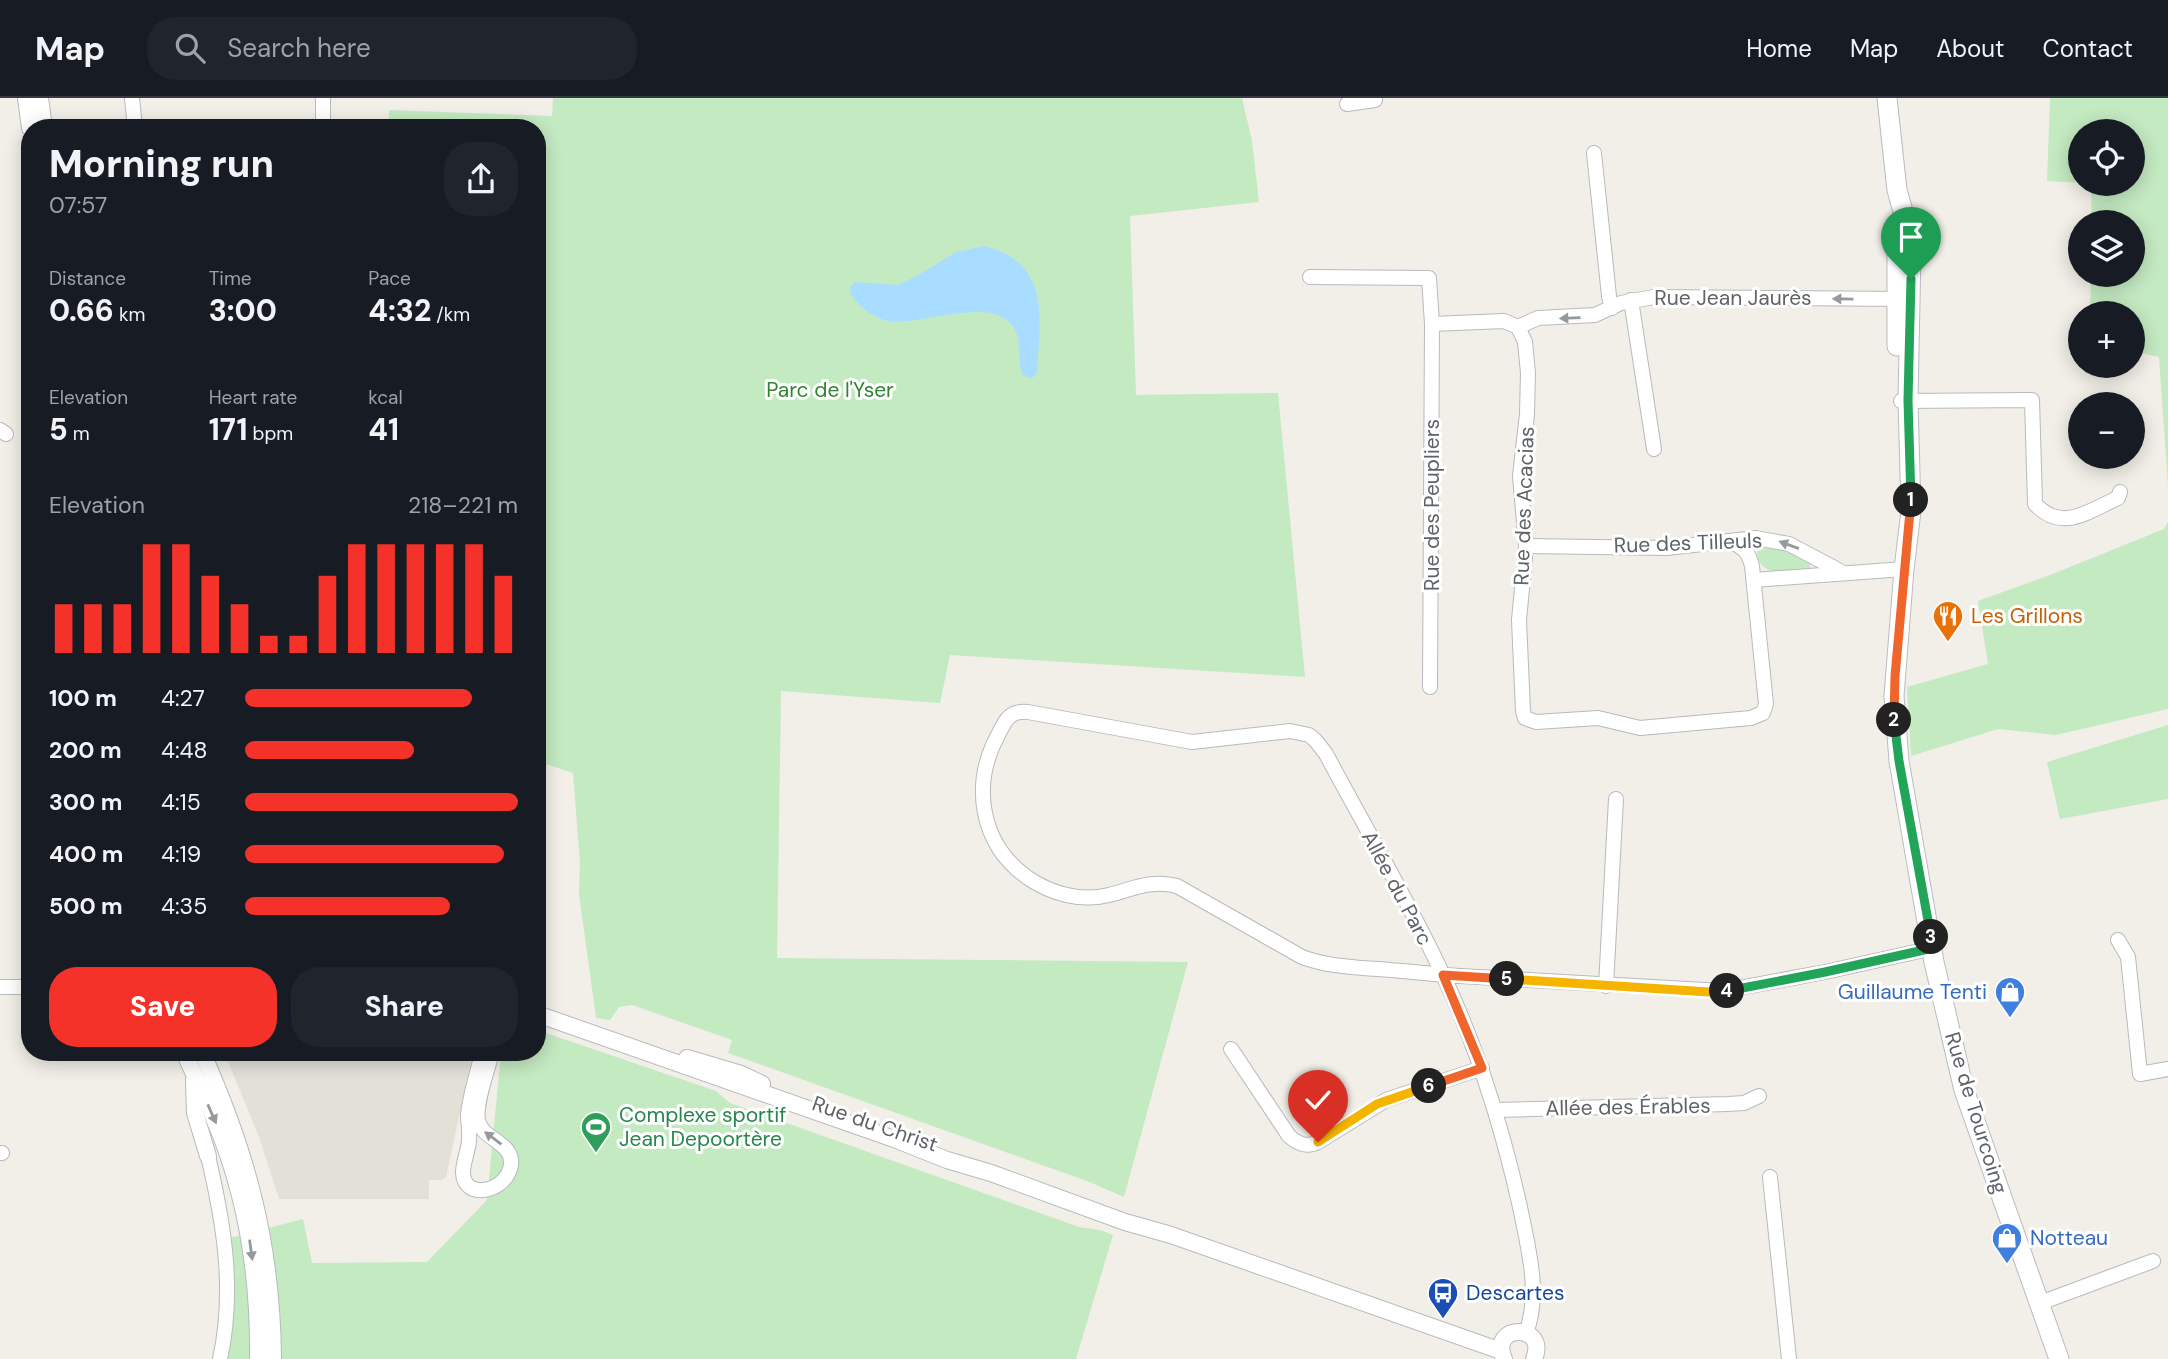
<!DOCTYPE html>
<meta charset="utf-8">
<style>
body{margin:0;font-family:"DM Sans",sans-serif;background:#20242c;color:#f1f3f6;height:100vh;display:flex;flex-direction:column;font-size:26px;white-space:nowrap}
*{box-sizing:border-box;margin:0}
p{font-size:23px;color:#9ea1a6}
.icon{flex:none;width:38px;height:38px;fill:none;stroke:currentColor;stroke-width:2;stroke-linecap:round;stroke-linejoin:round}
.map{position:relative;flex:1;overflow:hidden}
.side{position:absolute;left:21px;top:21px;width:525px;height:942px;display:flex;flex-direction:column;background:#171b24;border-radius:28px;box-shadow:0 4px 18px #0003}
.side>*{flex:none}
.tools{position:absolute;left:2068px;top:21px;display:grid;gap:14px}
.tools a{display:grid;place-items:center;width:77px;height:77px;border-radius:50%;background:#171b24;box-shadow:0 4px 18px #0003;font-size:35px}
.pin{position:absolute;display:grid;place-items:center;width:60px;height:60px;color:#fff;margin:-72px -30px;border-radius:50% 50% 50% 0;rotate:-45deg;box-shadow:0 0 7px #0007}
.pin .icon{rotate:45deg}
.km{position:absolute;width:35px;height:35px;margin:-18px;border-radius:50%;background:#222;color:#fff;font-size:19px;line-height:35px;text-align:center}
.round{display:grid;place-items:center;flex:none;width:74px;height:74px;border-radius:28px;background:#20242c}
.head{display:flex;align-items:center;justify-content:space-between;height:119px;padding:0 28px}
h1{font-size:38px;font-weight:800;line-height:52px}
.stats{display:grid;grid-template-columns:repeat(3,1fr);gap:10px;height:119px;padding:7px 28px}
.stats div{display:grid;align-content:center}
.stats b{font-size:30px;font-weight:800}
.stats small{font-size:19px;font-weight:400}
.stats p{font-size:19px}
.chart{height:196px;padding:14px 28px}
.chart p{display:flex;justify-content:space-between}
.chart svg{width:100%;height:126px;margin-top:7px;stroke:#f4322a;stroke-width:6}
.action{display:flex;gap:14px;margin-top:auto;padding:14px 28px}
.action a{flex:1;height:80px;border-radius:28px;background:#f4322a;color:#fff;font-size:28px;font-weight:800;line-height:80px;text-align:center}
.action a+a{background:#20242c;color:#f1f3f6}
ul{padding:0 28px;list-style:none;font-size:23px}
li{display:grid;grid-template-columns:112px 84px 1fr;align-items:center;height:52px}
li i{height:18px;border-radius:9px;background:#f4322a}
header{display:flex;align-items:center;gap:42px;box-sizing:border-box;height:98px;padding:0 35px;background:#171b24;border-bottom:2px solid #363941}
header strong{font-size:33px}
nav{display:flex;gap:38px;margin-inline-start:auto;font-size:24px}
.search{width:490px;height:63px;background:#20242c;display:flex;align-items:center;gap:18px;box-sizing:border-box;padding:0 24px;border-radius:28px;color:#9ea1a6;font-size:26px}
.map>svg:first-child{display:block}
.education{fill:#e3e0d8}
.green{fill:#c4eac2}
.water{fill:#a9ddff}
.lines{fill:none;stroke-linecap:round;stroke-linejoin:round}
.minor-casing{stroke:#b7babe;stroke-width:16}
.tertiary-casing{stroke:#b7babe;stroke-width:18}
.secondary-casing{stroke:#b8bcc1;stroke-width:21}
.minor{stroke:#fff;stroke-width:14}
.tertiary{stroke:#fff;stroke-width:16}
.secondary{stroke:#fff;stroke-width:19}
.oneway{fill:#969a9d}
.split-1-casing{stroke:#fff;stroke-width:14}
.split-2-casing{stroke:#fff;stroke-width:14}
.split-3-casing{stroke:#fff;stroke-width:14}
.split-4-casing{stroke:#fff;stroke-width:14}
.split-5-casing{stroke:#fff;stroke-width:14}
.split-6-casing{stroke:#fff;stroke-width:14}
.split-7-casing{stroke:#fff;stroke-width:14}
.split-1{stroke:#22a559;stroke-width:9}
.split-2{stroke:#f0652b;stroke-width:9}
.split-3{stroke:#22a559;stroke-width:9}
.split-4{stroke:#22a559;stroke-width:9}
.split-5{stroke:#f5b400;stroke-width:9}
.split-6{stroke:#f0652b;stroke-width:9}
.split-7{stroke:#f5b400;stroke-width:9}
.labels{text-anchor:middle;stroke-width:6;stroke-linejoin:round;paint-order:stroke}
.street-label{font-size:21px;fill:#5e6368;stroke:#fff}
.park-label{font-size:21px;fill:#308530;stroke:#fff}
.food-label{font-size:21px;fill:#c56008;stroke:#fff;text-anchor:start}
.shop-label{font-size:21px;fill:#366cbe;stroke:#fff;text-anchor:end}
.leisure-label{font-size:21px;fill:#27864d;stroke:#fff;text-anchor:start}
.transit-label{font-size:21px;fill:#164399;stroke:#fff;text-anchor:start}
</style>
<header>
<strong>Map</strong>
<div class="search"><svg class="icon" aria-label="search" viewBox="0 0 24 24"><circle cx="10" cy="10" r="6"/><path d="M15 15l6 6"/></svg>Search here</div>
<nav><a>Home</a><a>Map</a><a>About</a><a>Contact</a></nav>
</header>
<div class="map">
<svg width="2168" height="1261" viewBox="0 0 2168 1261">
<rect width="100%" height="100%" fill="#f1efe7"/>
<!-- education -->
<path class="education" d="M 224,954 L 473,954 L 446,1079 L 442,1082 L 429,1082 L 429,1101 L 279,1101 L 259,1039 Z"/>
<!-- green -->
<g class="green">
<path d="M 553,0 L 1242,0 L 1252,43 L 1259,104 L 1130,118 L 1136,297 L 1278,295 L 1305,579 L 950,557 L 940,605 L 781,593 L 777,860 L 1188,864 L 1124,1099 L 1087,1083 L 728,955 L 732,942 L 632,907 L 619,909 L 610,922 L 596,920 L 579,796 L 580,765 L 573,675 L 537,663 L 537,30 L 389,30 L 389,12 L 552,18 Z"/>
<path d="M 2050,0 L 2168,0 L 2168,388 L 2159,259 L 2133,253 L 2133,215 L 2090,215 L 2091,177 L 2133,177 L 2133,124 L 2092,124 L 2091,86 L 2088,86 L 2133,86 L 2133,33 L 2081,33 L 2081,85 L 2047,83 Z"/>
<path d="M 2168,424 L 2168,611 L 2056,637 L 1998,631 L 1911,658 L 1907,589 L 1988,566 L 1978,503 L 2050,477 L 2164,431 Z"/>
<path d="M 1761,446 L 1780,448 L 1810,463 L 1810,470 C 1791,478 1755,479 1757,451 Z"/>
<path d="M 2168,627 L 2168,701 L 2060,721 L 2047,664 Z"/>
<path d="M 537,932 L 716,993 L 730,1005 L 1079,1129 L 1100,1132 L 1113,1137 L 1076,1261 L 228,1261 L 230,1140 L 303,1121 L 312,1165 L 427,1164 L 487,1102 L 501,954 L 537,954 Z"/>
</g>
<!-- water -->
<path class="water" d="M 984,148 C 1052,165 1040,221 1037,275 L 1034,279 L 1028,280 L 1023,277 C 1016,261 1024,240 1011,226 C 986,197 915,231 884,222 C 871,218 858,207 850,196 L 851,188 L 855,184 L 897,187 L 915,179 L 956,154 Z"/>
<g class="lines">
<!-- minor casing -->
<g class="minor-casing">
<g id="minor">
<path d="M 132,0 L 135,30"/>
<path d="M 1347,6 L 1375,2 L 1375,0"/>
<path d="M 323,30 L 323,0"/>
<path d="M 1594,55 L 1609,198 L 1612,210"/>
<path d="M 1310,179 L 1429,180 L 1432,226 L 1504,223 L 1518,229"/>
<path d="M 1631,202 L 1654,351"/>
<path d="M 1518,229 L 1525,244 L 1528,275 L 1527,316 L 1520,378 L 1526,448 L 1519,522 L 1523,613 L 1525,620 L 1536,624 L 1598,620 L 1640,630 L 1751,620 L 1763,615 L 1766,606 L 1752,468 C 1749,455 1744,449 1730,444"/>
<path d="M 1518,229 L 1538,220 L 1595,217 L 1621,205 L 1654,199 L 1906,201"/>
<path d="M 1901,303 L 2032,302 L 2035,406 C 2062,435 2088,413 2118,400 L 2120,394"/>
<path d="M 0,332 L 6,336"/>
<path d="M 1526,448 L 1667,450 L 1756,440 L 1789,446 L 1842,474"/>
<path d="M 1754,482 L 1904,471"/>
<path d="M 1430,589 L 1432,226"/>
<path d="M 2118,842 L 2128,859 L 2140,976 L 2168,971"/>
<path d="M 1606,888 L 1616,701"/>
<path d="M 0,889 L 30,889"/>
<path d="M 1231,951 L 1289,1038 C 1298,1046 1307,1050 1318,1044 L 1386,1002 L 1482,970"/>
<path d="M 482,954 C 478,974 470,996 468,1017 C 468,1026 470,1034 469,1043 C 468,1054 463,1064 463,1075 C 464,1103 507,1094 511,1067 C 514,1044 482,1042 478,1022 C 475,1005 488,972 492,954"/>
<path d="M 1496,1012 L 1728,1006 L 1744,1005 L 1759,998"/>
<path d="M 0,1055 L 2,1055"/>
<path d="M 208,1058 C 224,1126 235,1192 220,1261"/>
<path d="M 1770,1079 L 1789,1261"/>
<path d="M 2040,1205 L 2153,1163"/>
<path d="M 1526,1235 C 1541,1196 1528,1149 1520,1109 C 1502,1029 1478,951 1443,877 C 1408,802 1365,729 1326,656 L 1316,643 L 1309,637 L 1290,633 L 1192,644 L 1028,614 C 1009,612 1005,623 998,637 C 971,687 980,746 1028,780 C 1052,796 1081,804 1109,797 C 1133,791 1152,781 1177,788 L 1302,859 C 1326,868 1351,869 1377,871 C 1405,873 1432,876 1460,878 L 1723,893 L 1825,874 L 1933,850"/>
</g>
</g>
<!-- tertiary casing -->
<g class="tertiary-casing">
<g id="tertiary">
<path d="M 26,0 L 30,30"/>
<path d="M 40,0 L 44,30"/>
<path d="M 537,916 L 894,1041 L 947,1062 L 991,1075 L 1125,1124 L 1171,1137 L 1501,1253"/>
<path d="M 184,954 C 194,977 206,999 215,1023 C 247,1098 259,1180 258,1261"/>
<path d="M 202,954 C 248,1057 272,1147 273,1261"/>
<path d="M 687,960 L 741,976 L 762,986"/>
<path d="M 194,982 L 195,1015 L 208,1058"/>
<path d="M 1504,1261 C 1488,1225 1549,1225 1534,1261"/>
</g>
</g>
<!-- secondary casing -->
<g class="secondary-casing">
<g id="secondary">
<path d="M 1887,0 L 1897,92 L 1910,138 L 1911,154 L 1908,302 L 1911,413 L 1904,471 L 1894,598 L 1899,663 L 1934,864 L 1964,992 L 2059,1261"/>
<path d="M 1897,128 L 1897,248"/>
</g>
</g>
<!-- minor -->
<use href="#minor" class="minor"/>
<!-- tertiary -->
<use href="#tertiary" class="tertiary"/>
<!-- secondary -->
<use href="#secondary" class="secondary"/>
</g>
<!-- one-way arrows -->
<defs><path id="oneway-solid" d="M-6-.8H1V-3.2L6.5 0L1 3.2V.8H-6Z" transform="scale(1.75)"/></defs>
<g class="oneway">
<use href="#oneway-solid" transform="translate(1843 201) rotate(-179)"/>
<use href="#oneway-solid" transform="translate(1570 220) rotate(178)"/>
<use href="#oneway-solid" transform="translate(1789 447) rotate(-160)"/>
<use href="#oneway-solid" transform="translate(212 1016) rotate(66)"/>
<use href="#oneway-solid" transform="translate(493 1040) rotate(-143)"/>
<use href="#oneway-solid" transform="translate(251 1152) rotate(82)"/>
</g>
<g class="lines">
<!-- split-1 casing -->
<g class="split-1-casing">
<path id="split-1" d="M 1911,181 L 1908,302 L 1911,402"/>
</g>
<!-- split-2 casing -->
<g class="split-2-casing">
<path id="split-2" d="M 1894,622 L 1895,578 L 1911,402"/>
</g>
<!-- split-3 casing -->
<g class="split-3-casing">
<path id="split-3" d="M 1894,622 L 1899,663 L 1931,839"/>
</g>
<!-- split-4 casing -->
<g class="split-4-casing">
<path id="split-4" d="M 1727,893 L 1825,874 L 1933,850 L 1931,839"/>
</g>
<!-- split-5 casing -->
<g class="split-5-casing">
<path id="split-5" d="M 1507,881 L 1709,894 L 1727,893"/>
</g>
<!-- split-6 casing -->
<g class="split-6-casing">
<path id="split-6" d="M 1429,988 L 1482,970 L 1443,877 L 1507,881"/>
</g>
<!-- split-7 casing -->
<g class="split-7-casing">
<path id="split-7" d="M 1318,1044 L 1377,1006 L 1429,988"/>
</g>
<!-- split-1 -->
<use href="#split-1" class="split-1"/>
<!-- split-2 -->
<use href="#split-2" class="split-2"/>
<!-- split-3 -->
<use href="#split-3" class="split-3"/>
<!-- split-4 -->
<use href="#split-4" class="split-4"/>
<!-- split-5 -->
<use href="#split-5" class="split-5"/>
<!-- split-6 -->
<use href="#split-6" class="split-6"/>
<!-- split-7 -->
<use href="#split-7" class="split-7"/>
</g>
<!-- icons -->
<defs>
<g id="restaurant-pin" transform="scale(1.575)"><path d="M0 17L-7.5 6A9.5 9.5 0 1 1 7.5 6Z" fill="#e8710a" stroke="#fff"/><path d="M-5-6h1v4h1v-4h1v4h1v-4h1v5L-1.5 .5V6h-2V.5L-5-1ZM5-6V6H3V1.5H1.5Q1.5-4 5-6Z" fill="#fff"/></g>
<g id="shop-pin" transform="scale(1.575)"><path d="M0 17L-7.5 6A9.5 9.5 0 1 1 7.5 6Z" fill="#3f7fe0" stroke="#fff"/><path d="M-5-2.5h2.3a2.7 3.5 0 0 1 5.4 0H5L5.5 6h-11ZM-1.5-2.5h3a1.5 2.3 0 0 0-3 0Z" fill="#fff"/></g>
<g id="stadium-pin" transform="scale(1.575)"><path d="M0 17L-7.5 6A9.5 9.5 0 1 1 7.5 6Z" fill="#2e9e5b" stroke="#fff"/><path d="M0-5a6.5 5 0 1 0 0 10a6.5 5 0 1 0 0-10ZM-3.5-1.8h7v3.6h-7Z" fill="#fff"/></g>
<g id="bus-pin" transform="scale(1.575)"><path d="M0 17L-7.5 6A9.5 9.5 0 1 1 7.5 6Z" fill="#1a4fb4" stroke="#fff"/><path d="M-5-6H5V4H4V6H2V4H-2V6H-4V4H-5ZM-3.5-4V0h7V-4ZM-3.5 1.2v1.5H-2V1.2ZM2 1.2v1.5H3.5V1.2Z" fill="#fff"/></g>
</defs>
<g fill-rule="evenodd">
<use href="#restaurant-pin" x="1948" y="518"/>
<use href="#shop-pin" x="2010" y="894"/>
<use href="#stadium-pin" x="596" y="1029"/>
<use href="#shop-pin" x="2007" y="1140"/>
<use href="#bus-pin" x="1443" y="1195"/>
</g>
<g class="labels">
<!-- street labels -->
<g class="street-label">
<text x="1733" y="207">Rue Jean Jaurès</text>
<text transform="translate(1432 407) rotate(-90)" y="7">Rue des Peupliers</text>
<text transform="translate(1524 408) rotate(-88)" y="7">Rue des Acacias</text>
<text transform="translate(1688 445) rotate(-2)" y="7">Rue des Tilleuls</text>
<text transform="translate(1397 790) rotate(62)" y="7">Allée du Parc</text>
<text transform="translate(1628 1009) rotate(-1)" y="7">Allée des Érables</text>
<text transform="translate(1976 1015) rotate(73)" y="7">Rue de Tourcoing</text>
<text transform="translate(875 1026) rotate(19)" y="7">Rue du Christ</text>
</g>
<!-- park labels -->
<g class="park-label">
<text x="830" y="299">Parc de l'Yser</text>
</g>
<!-- food labels -->
<g class="food-label">
<text x="1971" y="525">Les Grillons</text>
</g>
<!-- shop labels -->
<g class="shop-label">
<text x="1987" y="901">Guillaume Tenti</text>
<text x="2030" y="1147" text-anchor="start">Notteau</text>
</g>
<!-- leisure labels -->
<g class="leisure-label">
<text x="619" y="1024">Complexe sportif<tspan x="619" dy="24">Jean Depoortère</tspan></text>
</g>
<!-- transit labels -->
<g class="transit-label">
<text x="1466" y="1202">Descartes</text>
</g>
</g>
</svg>
<div class="tools">
<a><svg class="icon" aria-label="locate" viewBox="0 0 24 24"><circle cx="12" cy="12" r="6"/><path d="M12 2v4M12 18v4M2 12h4M18 12h4"/></svg></a>
<a><svg class="icon" aria-label="layers" viewBox="0 0 24 24"><path d="M12 4l9 5-9 5-9-5zM3 14l9 5 9-5"/></svg></a>
<a>+</a>
<a>−</a>
</div>
<div class="pin" style="left:1911px;top:181px;background:#1e9e55"><svg class="icon" aria-label="arrive" viewBox="0 0 24 24"><path d="M6 21V4h12l-3 4 3 4H6"/></svg></div>
<div class="pin" style="left:1318px;top:1044px;background:#d93025"><svg class="icon" aria-label="check" viewBox="0 0 24 24"><path d="M5 12l5 5 9-10"/></svg></div>
<b class="km" style="left:1911px;top:402px">1</b>
<b class="km" style="left:1894px;top:622px">2</b>
<b class="km" style="left:1931px;top:839px">3</b>
<b class="km" style="left:1727px;top:893px">4</b>
<b class="km" style="left:1507px;top:881px">5</b>
<b class="km" style="left:1429px;top:988px">6</b>
<section class="side">
<div class="head"><div><h1>Morning run</h1><p>07:57</p></div><a class="round"><svg class="icon" aria-label="share" viewBox="0 0 24 24"><path d="M12 15V3M7 8l5-5 5 5M5 13v7h14v-7"/></svg></a></div>
<div class="stats">
<div><p>Distance</p><b>0.66<small> km</small></b></div>
<div><p>Time</p><b>3:00</b></div>
<div><p>Pace</p><b>4:32<small> /km</small></b></div>
</div>
<div class="stats">
<div><p>Elevation</p><b>5<small> m</small></b></div>
<div><p>Heart rate</p><b>171<small> bpm</small></b></div>
<div><p>kcal</p><b>41</b></div>
</div>
<div class="chart"><p><span>Elevation</span>218–221 m</p>
<svg viewBox="0 0 160 44" preserveAspectRatio="none"><path d="M5 44V27M15 44V27M25 44V27M35 44V6M45 44V6M55 44V17M65 44V27M75 44V38M85 44V38M95 44V17M105 44V6M115 44V6M125 44V6M135 44V6M145 44V6M155 44V17"/></svg>
</div>
<ul>
<li><b>100 m</b>4:27<i style="width:83%"></i></li>
<li><b>200 m</b>4:48<i style="width:62%"></i></li>
<li><b>300 m</b>4:15<i style="width:100%"></i></li>
<li><b>400 m</b>4:19<i style="width:95%"></i></li>
<li><b>500 m</b>4:35<i style="width:75%"></i></li>
</ul>
<div class="action"><a>Save</a><a>Share</a></div>
</section>
</div>
